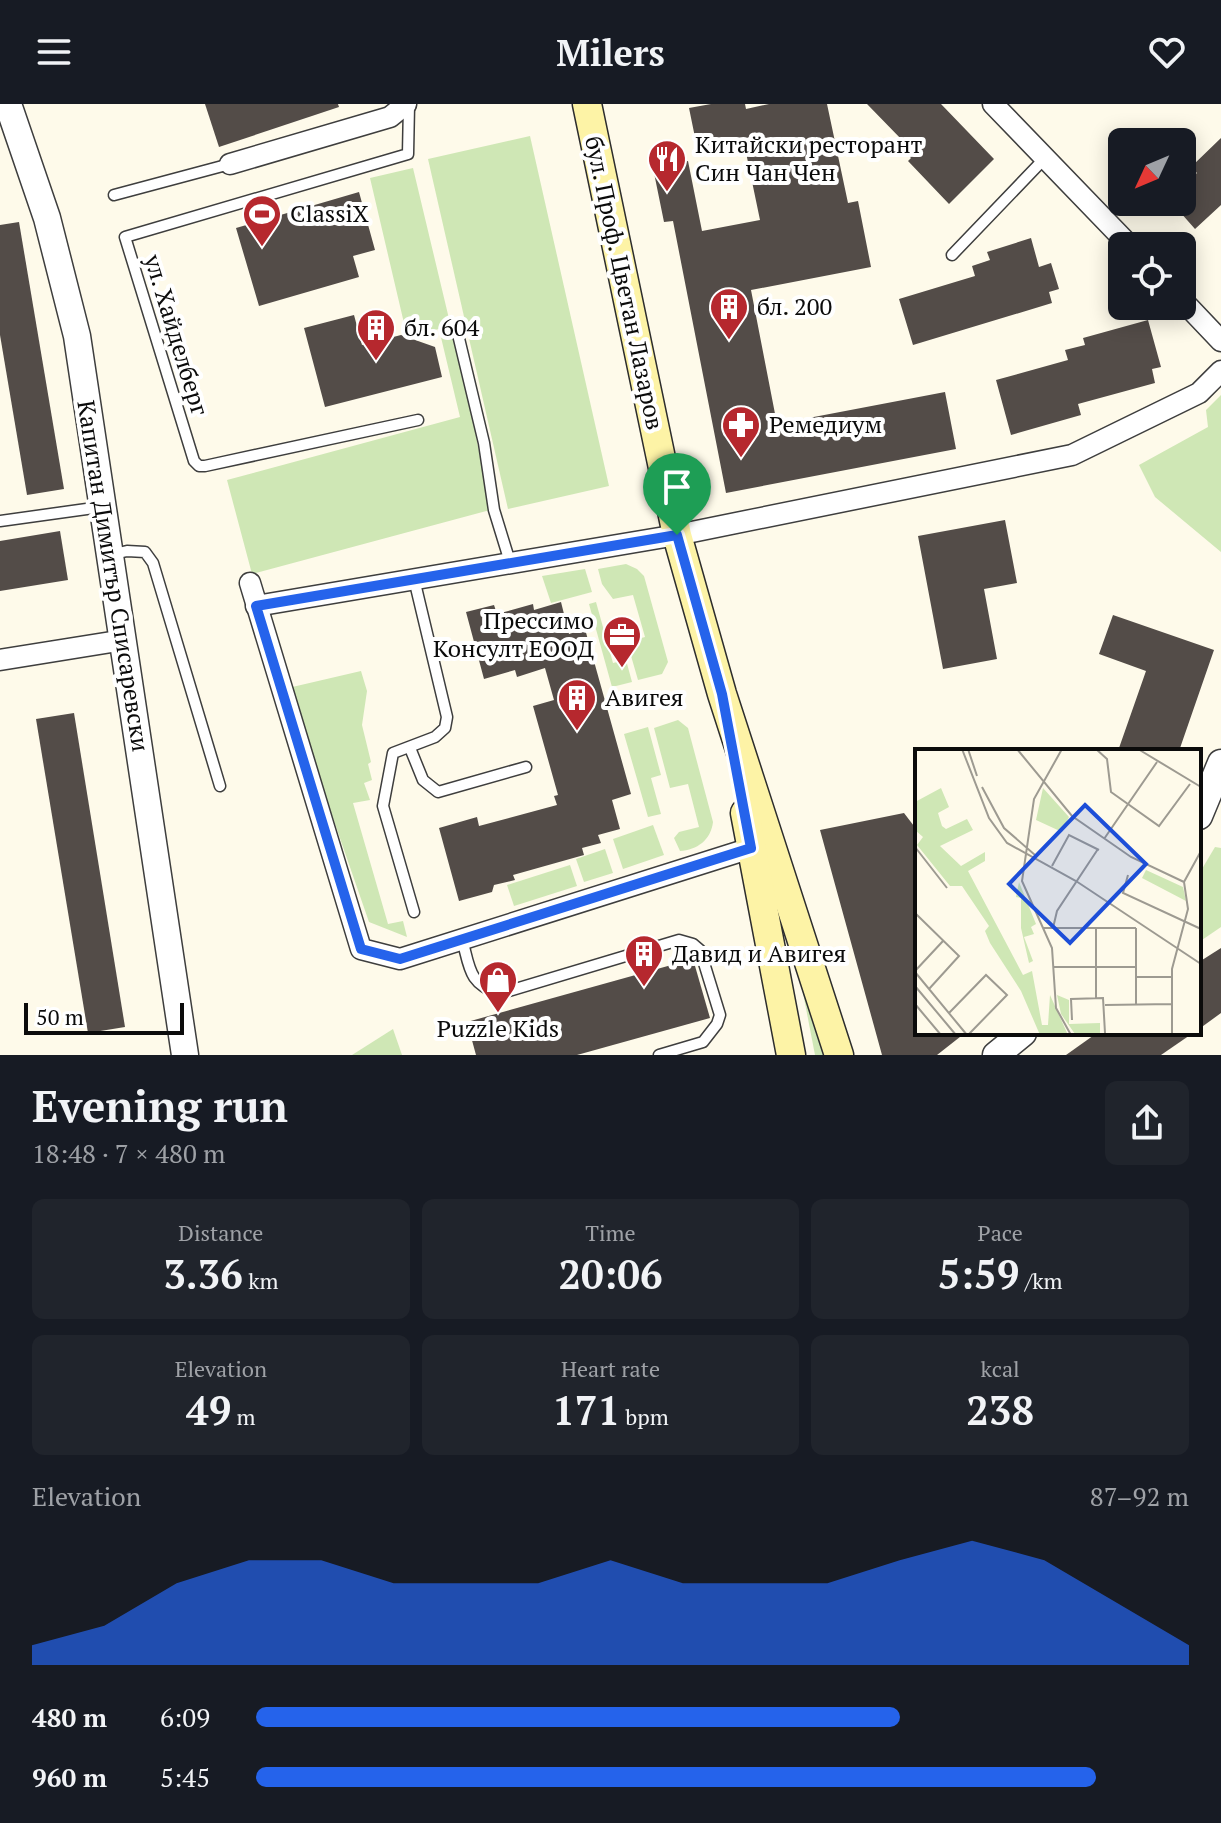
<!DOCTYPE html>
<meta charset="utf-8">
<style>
body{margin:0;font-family:"PT Serif",serif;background:#20242c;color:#f1f3f6;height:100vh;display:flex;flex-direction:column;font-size:30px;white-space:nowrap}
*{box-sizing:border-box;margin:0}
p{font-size:26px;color:#9ea1a6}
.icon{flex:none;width:44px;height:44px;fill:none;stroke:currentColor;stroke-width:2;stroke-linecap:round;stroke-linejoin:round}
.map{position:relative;height:951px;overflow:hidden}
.sheet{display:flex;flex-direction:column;background:#171b24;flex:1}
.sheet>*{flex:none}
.needle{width:52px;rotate:226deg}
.fabs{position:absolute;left:1108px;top:24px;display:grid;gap:16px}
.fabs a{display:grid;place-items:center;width:88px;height:88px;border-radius:12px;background:#171b24;box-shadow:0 4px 20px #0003;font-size:40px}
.scale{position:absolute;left:24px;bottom:20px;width:160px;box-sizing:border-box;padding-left:8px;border:4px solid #0b0b0b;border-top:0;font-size:22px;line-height:28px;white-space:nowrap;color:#0b0b0b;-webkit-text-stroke:6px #fff;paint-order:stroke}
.pin{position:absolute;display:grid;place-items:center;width:68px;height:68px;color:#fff;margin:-82px -34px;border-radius:50% 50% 50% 0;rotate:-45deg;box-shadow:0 0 8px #0007}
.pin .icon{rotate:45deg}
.round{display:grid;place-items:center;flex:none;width:84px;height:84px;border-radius:12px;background:#20242c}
.summary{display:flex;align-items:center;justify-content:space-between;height:136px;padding:0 32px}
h1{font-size:44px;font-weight:800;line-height:60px}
.stats{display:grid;grid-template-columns:repeat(3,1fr);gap:12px;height:136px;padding:8px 32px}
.stats div{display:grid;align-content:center;border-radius:12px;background:#20242c;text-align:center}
.stats b{font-size:40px;font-weight:800}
.stats small{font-size:22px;font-weight:400}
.stats p{font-size:22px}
.chart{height:224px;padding:16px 32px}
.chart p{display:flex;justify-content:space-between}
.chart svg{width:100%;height:144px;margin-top:8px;fill:#2563eb;opacity:.7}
ul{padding:0 32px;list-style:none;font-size:26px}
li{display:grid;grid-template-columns:128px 96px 1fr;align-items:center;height:60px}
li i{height:20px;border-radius:10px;background:#2563eb}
header{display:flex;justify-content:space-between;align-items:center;height:104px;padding:0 32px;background:#171b24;font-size:36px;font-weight:800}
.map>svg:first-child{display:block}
.green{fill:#cfe7b5}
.building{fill:#534c48}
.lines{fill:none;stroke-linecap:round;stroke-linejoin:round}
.service-casing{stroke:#3e3e3e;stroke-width:13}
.minor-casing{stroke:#3e3e3e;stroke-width:23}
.tertiary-casing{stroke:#3e3e3e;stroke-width:29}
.secondary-casing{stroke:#2d2d2d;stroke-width:31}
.service{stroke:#fff;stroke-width:10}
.minor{stroke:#fff;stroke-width:20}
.tertiary{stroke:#fff;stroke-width:26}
.secondary{stroke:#fdf3a6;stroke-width:28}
.route-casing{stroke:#fff;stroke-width:16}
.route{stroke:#2563eb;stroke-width:10}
.labels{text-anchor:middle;stroke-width:8;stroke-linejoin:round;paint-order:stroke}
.poi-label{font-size:24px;fill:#0b0b0b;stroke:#fff;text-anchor:start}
.street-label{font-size:24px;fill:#0b0b0b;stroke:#fff}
.inset-road{fill:none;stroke:#9d9a91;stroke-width:2}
.view{fill:#1d4ed8;fill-opacity:0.15;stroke:#1d4ed8;stroke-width:4}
.inset-edge{fill:none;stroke:#0b0b0b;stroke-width:4}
</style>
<header><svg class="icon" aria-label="menu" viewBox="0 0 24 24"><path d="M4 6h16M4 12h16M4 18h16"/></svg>Milers<svg class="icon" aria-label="heart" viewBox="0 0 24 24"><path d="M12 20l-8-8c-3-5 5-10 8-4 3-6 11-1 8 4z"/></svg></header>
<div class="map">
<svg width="1221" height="951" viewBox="0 0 1221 951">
<rect width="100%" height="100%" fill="#fefaea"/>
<!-- green -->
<g class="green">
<path d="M 530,32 L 609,382 L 508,405 L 428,55 Z"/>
<path d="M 413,64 L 472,311 L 490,406 L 252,470 L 227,376 L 460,313 L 439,225 L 407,232 L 370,74 Z"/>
<path d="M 1221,291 L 1221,448 L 1155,393 L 1139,361 L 1208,323 L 1206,306 Z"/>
<path d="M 626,460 L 637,465 L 644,472 L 668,558 L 662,570 L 638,576 L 627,538 L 645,533 L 633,491 L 613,495 L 602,480 L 598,465 Z"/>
<path d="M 585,465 L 592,488 L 551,499 L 542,472 Z"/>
<path d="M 596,498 L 613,559 L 626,556 L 632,578 L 612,583 L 589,500 Z"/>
<path d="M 361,567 L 367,587 L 362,621 L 371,658 L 368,660 L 372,676 L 364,679 L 370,696 L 353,699 L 388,820 L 403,817 L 407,833 L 369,818 L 288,584 Z"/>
<path d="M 678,616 L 688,624 L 713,718 C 711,736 697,746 680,747 L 674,734 L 679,728 L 699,723 L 688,680 L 670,684 L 654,624 Z"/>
<path d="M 648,623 L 661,671 L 651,674 L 661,710 L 648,713 L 624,630 Z"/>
<path d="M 653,721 L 664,751 L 623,765 L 613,735 Z"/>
<path d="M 1215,743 L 1221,744 L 1221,823 L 1199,838 L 1199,770 Z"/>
<path d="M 605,745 L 613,769 L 584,778 L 576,755 Z"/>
<path d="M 570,761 L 577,782 L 514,802 L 507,781 Z"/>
<path d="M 798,863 L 826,951 L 815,951 Z"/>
<path d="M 393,925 L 402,951 L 352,951 Z"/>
</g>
<!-- building -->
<g class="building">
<path d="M 205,0 L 338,0 L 339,3 L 219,43 Z"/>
<path d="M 711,0 L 745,0 L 746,5 L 769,0 L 827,0 L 848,99 L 858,97 L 871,163 L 751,186 L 777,320 L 945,288 L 956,345 L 726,389 L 673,117 L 664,118 L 653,64 L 688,57 L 702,127 L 760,116 L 744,39 L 698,48 L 689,4 Z"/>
<path d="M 867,0 L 941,0 L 994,55 L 949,100 L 908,57 L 911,54 L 899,41 L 903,37 Z"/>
<path d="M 1221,34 L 1221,101 L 1195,125 L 1180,108 L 1185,103 L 1182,99 L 1182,82 L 1197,69 L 1191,63 Z"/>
<path d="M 359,88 L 375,146 L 353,152 L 359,173 L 259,202 L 236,124 Z"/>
<path d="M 19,118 L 64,385 L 27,391 L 0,231 L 0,121 Z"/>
<path d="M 1031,134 L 1039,163 L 1051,159 L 1059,185 L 1049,188 L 1052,199 L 913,241 L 899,195 L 975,172 L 972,162 L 990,156 L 987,148 Z"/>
<path d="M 354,211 L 362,241 L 401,231 L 435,243 L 442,273 L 325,303 L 304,224 Z"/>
<path d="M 1148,216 L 1161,263 L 1152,265 L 1155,279 L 1078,300 L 1081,311 L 1011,331 L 996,276 L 1068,256 L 1065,246 L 1085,241 L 1083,234 Z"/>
<path d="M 1005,416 L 1017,479 L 984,485 L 997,555 L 943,565 L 918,432 Z"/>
<path d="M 60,427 L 68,476 L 0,487 L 0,437 Z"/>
<path d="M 561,498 L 569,530 L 585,525 L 631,690 L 612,696 L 620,725 L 598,731 L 601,739 L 582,744 L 584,751 L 513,771 L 515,776 L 494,781 L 492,788 L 459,797 L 439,724 L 477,713 L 479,722 L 557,701 L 554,692 L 558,691 L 533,602 L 554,596 L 545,564 L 517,573 L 515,566 L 484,575 L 466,508 L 494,501 L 497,510 L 533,500 L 534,506 Z"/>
<path d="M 1113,511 L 1214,546 L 1179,647 L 1128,647 L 1119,644 L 1146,567 L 1099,550 Z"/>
<path d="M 74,609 L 125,923 L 88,929 L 36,615 Z"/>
<path d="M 904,709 L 917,726 L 917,929 L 965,929 L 937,951 L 882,951 L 820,726 Z"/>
<path d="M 1221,844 L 1221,909 L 1199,925 L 1199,858 Z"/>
<path d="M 693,855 L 710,914 L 577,951 L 476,951 L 467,918 Z"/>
<path d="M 1097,929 L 1193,929 L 1161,951 L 1066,951 Z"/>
</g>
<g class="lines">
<!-- service casing -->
<g class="service-casing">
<g id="service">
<path d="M 409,1 L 408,50 L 125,133 L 194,357 L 199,362 L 205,362 L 418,316"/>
<path d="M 114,91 L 230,60"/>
<path d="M 952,151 L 1045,54"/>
<path d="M 456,222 L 484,339 L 494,406 L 510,458"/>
<path d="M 0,417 L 101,403"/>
<path d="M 110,451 L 127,447 L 145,448 L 153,459 L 220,682"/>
<path d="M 410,644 L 423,676 L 438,688 L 526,663"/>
<path d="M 414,808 L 383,702 L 393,649 L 435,633 L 445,624 L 447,613 L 414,475"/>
<path d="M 462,835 C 470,864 468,879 499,890 L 679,836 L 693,840 L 700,846 L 720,911 L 717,920 L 703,938 L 659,951"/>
</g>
</g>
<!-- minor casing -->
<g class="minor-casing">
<g id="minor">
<path d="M 993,0 L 1130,142"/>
<path d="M 230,60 L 390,13 L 406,0"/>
<path d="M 1182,196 L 1221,237"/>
<path d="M 250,479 L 361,845 L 400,855 L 751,744"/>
<path d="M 256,502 L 677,431 L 1072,351 L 1199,289 L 1221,267"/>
<path d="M 0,556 L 124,536"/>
</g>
</g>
<!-- tertiary casing -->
<g class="tertiary-casing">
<g id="tertiary">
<path d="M 8,0 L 47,114 L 77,232 L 185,951"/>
<path d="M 1199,712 L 1221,659"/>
<path d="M 996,951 L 1023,929"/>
</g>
</g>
<!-- secondary casing -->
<g class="secondary-casing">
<g id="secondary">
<path d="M 587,0 L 677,431 L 722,590 L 839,951"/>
<path d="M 745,709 L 791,951"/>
</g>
</g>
<!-- service -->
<use href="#service" class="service"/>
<!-- minor -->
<use href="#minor" class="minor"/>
<!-- tertiary -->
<use href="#tertiary" class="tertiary"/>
<!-- secondary -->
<use href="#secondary" class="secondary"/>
</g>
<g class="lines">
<!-- route casing -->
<g class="route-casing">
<path id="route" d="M 677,431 L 722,590 L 751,744 L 400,855 L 361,845 L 256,502 Z"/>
</g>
<!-- route -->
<use href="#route" class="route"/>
</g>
<!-- icons -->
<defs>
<g id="restaurant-pin" transform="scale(2)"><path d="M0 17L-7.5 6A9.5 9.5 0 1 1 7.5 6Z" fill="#b6282e" stroke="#fff"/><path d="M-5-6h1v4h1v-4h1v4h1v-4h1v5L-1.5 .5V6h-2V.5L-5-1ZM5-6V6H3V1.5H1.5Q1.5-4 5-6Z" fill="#fff"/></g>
<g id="stadium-pin" transform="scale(2)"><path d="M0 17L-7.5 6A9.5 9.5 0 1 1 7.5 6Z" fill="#b6282e" stroke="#fff"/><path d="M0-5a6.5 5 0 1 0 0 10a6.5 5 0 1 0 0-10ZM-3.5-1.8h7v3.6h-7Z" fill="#fff"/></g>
<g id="building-pin" transform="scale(2)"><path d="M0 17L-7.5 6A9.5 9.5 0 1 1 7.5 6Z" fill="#b6282e" stroke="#fff"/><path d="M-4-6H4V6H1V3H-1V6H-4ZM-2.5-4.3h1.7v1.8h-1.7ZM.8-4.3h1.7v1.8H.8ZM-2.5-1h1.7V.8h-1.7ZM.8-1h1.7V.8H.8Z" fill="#fff"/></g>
<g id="pharmacy-pin" transform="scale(2)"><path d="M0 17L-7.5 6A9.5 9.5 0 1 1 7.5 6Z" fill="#b6282e" stroke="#fff"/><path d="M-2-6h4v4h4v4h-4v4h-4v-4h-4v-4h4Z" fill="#fff"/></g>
<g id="office-pin" transform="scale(2)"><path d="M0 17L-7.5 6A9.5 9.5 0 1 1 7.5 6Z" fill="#b6282e" stroke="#fff"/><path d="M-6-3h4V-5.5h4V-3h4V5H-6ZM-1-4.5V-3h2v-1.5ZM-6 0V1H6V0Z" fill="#fff"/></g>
<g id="shop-pin" transform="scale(2)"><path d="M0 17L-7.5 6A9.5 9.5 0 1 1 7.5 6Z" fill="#b6282e" stroke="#fff"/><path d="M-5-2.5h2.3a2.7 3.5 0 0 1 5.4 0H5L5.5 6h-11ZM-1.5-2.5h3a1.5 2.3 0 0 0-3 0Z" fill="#fff"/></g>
</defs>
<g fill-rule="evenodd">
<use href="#restaurant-pin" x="667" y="55"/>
<use href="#stadium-pin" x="262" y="110"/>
<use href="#building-pin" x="729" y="203"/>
<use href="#building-pin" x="376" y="224"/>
<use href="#pharmacy-pin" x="741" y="321"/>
<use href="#office-pin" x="622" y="531"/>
<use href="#building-pin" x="577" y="594"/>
<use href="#building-pin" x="644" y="850"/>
<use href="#shop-pin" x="498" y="876"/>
</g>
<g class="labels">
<!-- poi labels -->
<g class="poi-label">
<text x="695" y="49">Китайски ресторант<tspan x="695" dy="28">Син Чан Чен</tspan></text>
<text x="290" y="118">ClassiX</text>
<text x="757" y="211">бл. 200</text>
<text x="404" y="232">бл. 604</text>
<text x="769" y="329">Ремедиум</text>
<text x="594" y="525" text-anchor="end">Прессимо<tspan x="594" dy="28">Консулт ЕООД</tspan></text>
<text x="605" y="602">Авигея</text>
<text x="672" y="858">Давид и Авигея</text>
<text x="498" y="933" text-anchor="middle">Puzzle Kids</text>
</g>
<!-- street labels -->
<g class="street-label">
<text transform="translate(624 179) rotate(78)" y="8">бул. Проф. Цветан Лазаров</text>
<text transform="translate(176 231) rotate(73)" y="8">ул. Хайделберг</text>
<text transform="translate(113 472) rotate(81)" y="8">Капитан Димитър Списаревски</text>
</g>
</g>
<!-- overview -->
<g transform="translate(915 645)">
<rect width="286" height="286" fill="#fefaea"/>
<path d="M 26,39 L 34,58 L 23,64 L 27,77 L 31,80 L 52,70 L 58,81 L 25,97 L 46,117 L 70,103 L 70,112 L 53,122 L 108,226 L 117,222 L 127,276 L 133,276 L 135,246 L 153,286 L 125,286 L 106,242 L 75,194 L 70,182 L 74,177 L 47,137 L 35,137 L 2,96 L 8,88 L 0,81 L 0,53 ZM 128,39 L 154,68 L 147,83 L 121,71 ZM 231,121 L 268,138 L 271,152 L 227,129 ZM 104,133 L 121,175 L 116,178 L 119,185 L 109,188 L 118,212 L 114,214 L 106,179 L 106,149 L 101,148 ZM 142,246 L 154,251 L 154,275 L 185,274 L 185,286 L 160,285 L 146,265 Z" fill="#cfe7b5"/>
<path class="inset-road" d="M 47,0 L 74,69 L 92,94 L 161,132 L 286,215M 53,0 L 62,27M 102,0 L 157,67 L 216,108 L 269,133M 147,0 L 119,50 L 107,132 L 137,199 L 141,259 L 156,286M 181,0 L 192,10 L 196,43 L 244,77 L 275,35M 223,0 L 286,38M 67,38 L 89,79 L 120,106M 189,90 L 242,13M 0,98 L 32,139M 137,117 L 154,86 L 184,101M 213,126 L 208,144 L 286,180M 0,164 L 44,207 L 14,240M 128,179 L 221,179M 138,179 L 142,162 L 183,100M 181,179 L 181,249M 221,179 L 221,255M 138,218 L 221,218M 0,222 L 28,192M 0,223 L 52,286M 221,228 L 257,228M 0,237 L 41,286M 0,255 L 26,286M 190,256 L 257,255M 34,264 L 71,226 L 92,246 L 53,286M 157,271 L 156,250 L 188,249 L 190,284M 257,286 L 257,220 L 273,160 L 269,133 L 286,102"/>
<path class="view" d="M 170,56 L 231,115 L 155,194 L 94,135 Z"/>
<rect width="286" height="286" class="inset-edge"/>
</g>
</svg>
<div class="fabs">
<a><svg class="needle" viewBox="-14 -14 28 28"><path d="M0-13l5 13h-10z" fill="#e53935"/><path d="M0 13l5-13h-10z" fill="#9ea1a6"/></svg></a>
<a><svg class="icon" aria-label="locate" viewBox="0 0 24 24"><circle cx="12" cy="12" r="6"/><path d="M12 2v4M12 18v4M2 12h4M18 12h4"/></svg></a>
</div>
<div class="scale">50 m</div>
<div class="pin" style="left:677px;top:431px;background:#1e9e55"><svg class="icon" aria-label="arrive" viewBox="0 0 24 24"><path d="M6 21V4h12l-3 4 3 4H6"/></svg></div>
</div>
<section class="sheet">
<div class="summary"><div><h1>Evening run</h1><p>18:48 · 7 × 480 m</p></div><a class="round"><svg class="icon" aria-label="share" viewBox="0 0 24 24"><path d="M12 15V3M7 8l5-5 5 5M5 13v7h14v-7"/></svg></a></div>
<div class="stats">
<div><p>Distance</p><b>3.36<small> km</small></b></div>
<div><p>Time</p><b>20:06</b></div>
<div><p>Pace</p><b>5:59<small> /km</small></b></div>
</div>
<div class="stats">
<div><p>Elevation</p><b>49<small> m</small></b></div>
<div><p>Heart rate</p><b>171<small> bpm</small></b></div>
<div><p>kcal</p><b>238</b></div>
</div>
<div class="chart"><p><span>Elevation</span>87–92 m</p>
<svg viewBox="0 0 160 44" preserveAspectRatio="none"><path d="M0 44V38L10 32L20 19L30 12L40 12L50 19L60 19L70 19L80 12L90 19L100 19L110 19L120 12L130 6L140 12L150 25L160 38V44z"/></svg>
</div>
<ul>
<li><b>480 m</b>6:09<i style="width:69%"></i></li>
<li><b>960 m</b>5:45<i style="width:90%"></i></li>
</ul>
</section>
